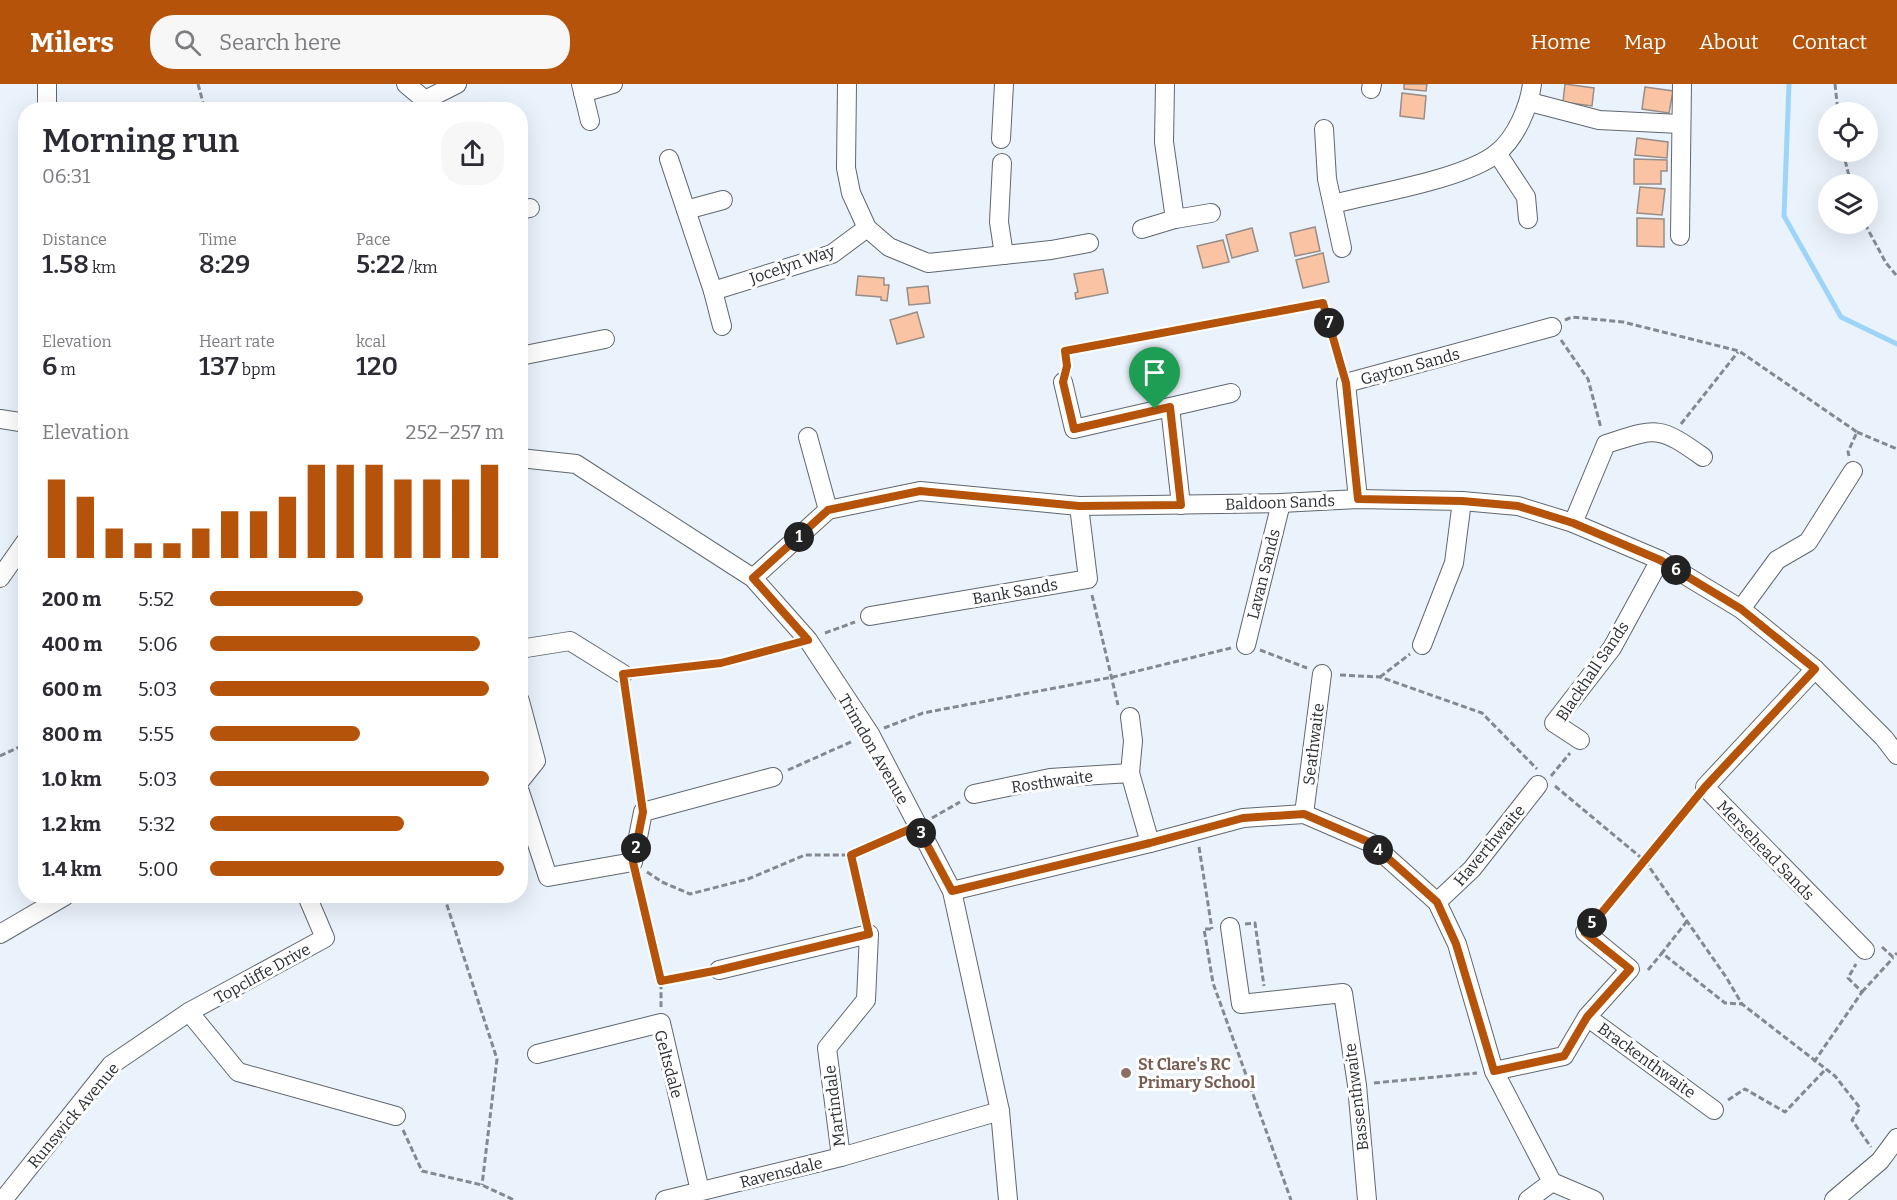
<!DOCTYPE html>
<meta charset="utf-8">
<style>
body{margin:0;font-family:Bitter,serif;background:#f7f7f7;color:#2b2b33;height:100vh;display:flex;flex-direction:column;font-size:22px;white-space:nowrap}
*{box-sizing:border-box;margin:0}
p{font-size:20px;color:#7c7c81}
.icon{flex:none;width:33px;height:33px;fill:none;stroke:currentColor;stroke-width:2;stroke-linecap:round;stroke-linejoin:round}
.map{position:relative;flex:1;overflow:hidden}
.details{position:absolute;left:18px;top:18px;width:510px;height:801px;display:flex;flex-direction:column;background:#fff;border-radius:24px;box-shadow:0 6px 24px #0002}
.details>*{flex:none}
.fabs{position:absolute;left:1818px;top:18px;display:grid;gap:12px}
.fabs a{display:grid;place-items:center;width:60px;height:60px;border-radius:50%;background:#fff;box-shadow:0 6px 24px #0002;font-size:30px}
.pin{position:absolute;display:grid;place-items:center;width:51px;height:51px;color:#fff;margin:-62px -26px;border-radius:50% 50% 50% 0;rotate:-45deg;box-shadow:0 0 6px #0007}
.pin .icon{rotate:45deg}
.km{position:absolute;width:30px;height:30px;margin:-15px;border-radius:50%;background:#222;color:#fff;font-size:16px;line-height:30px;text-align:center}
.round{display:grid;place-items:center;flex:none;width:63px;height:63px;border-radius:24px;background:#f7f7f7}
.head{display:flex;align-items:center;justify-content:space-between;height:102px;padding:0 24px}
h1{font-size:33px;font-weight:600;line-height:45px}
.stats{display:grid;grid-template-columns:repeat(3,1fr);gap:9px;height:102px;padding:6px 24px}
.stats div{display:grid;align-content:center}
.stats b{font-size:26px;font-weight:600}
.stats small{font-size:16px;font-weight:400}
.stats p{font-size:16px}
.chart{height:168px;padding:12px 24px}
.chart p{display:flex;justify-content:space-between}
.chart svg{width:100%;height:108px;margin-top:6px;stroke:#b45309;stroke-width:6}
ul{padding:0 24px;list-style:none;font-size:20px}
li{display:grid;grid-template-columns:96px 72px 1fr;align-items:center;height:45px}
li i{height:15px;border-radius:8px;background:#b45309}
header{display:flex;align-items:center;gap:36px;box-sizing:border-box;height:84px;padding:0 30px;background:#b45309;color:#fff}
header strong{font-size:28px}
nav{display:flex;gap:33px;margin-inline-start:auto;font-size:21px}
.search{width:420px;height:54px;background:#f7f7f7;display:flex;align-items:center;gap:15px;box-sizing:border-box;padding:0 21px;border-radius:24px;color:#7c7c81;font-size:22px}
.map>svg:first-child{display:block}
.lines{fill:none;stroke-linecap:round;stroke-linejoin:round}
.stream{stroke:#9dd5f8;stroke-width:5}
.building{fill:#fac4a4;stroke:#988d87;stroke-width:1.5}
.minor-casing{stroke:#60676f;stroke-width:20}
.path{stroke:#84898f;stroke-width:3;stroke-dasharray:6 3;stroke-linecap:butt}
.minor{stroke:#fff;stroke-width:18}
.route-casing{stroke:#fff;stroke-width:12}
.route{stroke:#b45309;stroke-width:8}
.education-dot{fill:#8d6e63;stroke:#fff;stroke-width:2}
.labels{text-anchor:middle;stroke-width:6;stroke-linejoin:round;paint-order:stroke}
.street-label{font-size:16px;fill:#2c2f33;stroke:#fff}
.education-label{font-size:16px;font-weight:bold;fill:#785e54;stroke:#fff;text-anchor:start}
</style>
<header>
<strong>Milers</strong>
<div class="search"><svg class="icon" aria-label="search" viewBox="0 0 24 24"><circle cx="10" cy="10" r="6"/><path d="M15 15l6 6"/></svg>Search here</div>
<nav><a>Home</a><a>Map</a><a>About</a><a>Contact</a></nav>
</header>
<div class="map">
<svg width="1897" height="1116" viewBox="0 0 1897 1116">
<rect width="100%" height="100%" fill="#eaf2fb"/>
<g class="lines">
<!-- stream -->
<path class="stream" d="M 1789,0 L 1784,132 L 1841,233 L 1897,260"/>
</g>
<!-- building -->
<g class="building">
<path d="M 1404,0 L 1427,0 L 1426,7 L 1404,5 Z"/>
<path d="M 1565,0 L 1594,4 L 1592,22 L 1563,18 Z"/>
<path d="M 1645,3 L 1673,7 L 1669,29 L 1642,25 Z"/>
<path d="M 1402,9 L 1426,12 L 1424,35 L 1400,32 Z"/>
<path d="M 1637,54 L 1668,58 L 1667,74 L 1635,71 Z"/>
<path d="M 1634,75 L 1667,76 L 1667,87 L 1661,87 L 1661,100 L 1634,100 Z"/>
<path d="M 1640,103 L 1665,105 L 1662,131 L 1637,129 Z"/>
<path d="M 1637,134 L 1664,135 L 1664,163 L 1637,162 Z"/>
<path d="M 1315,143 L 1320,167 L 1295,172 L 1290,149 Z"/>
<path d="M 1252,144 L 1258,167 L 1232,174 L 1226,151 Z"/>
<path d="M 1223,156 L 1229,178 L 1203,184 L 1197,162 Z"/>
<path d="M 1323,169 L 1329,198 L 1303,204 L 1296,176 Z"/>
<path d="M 1103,185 L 1108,209 L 1076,215 L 1075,209 L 1078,208 L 1074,190 Z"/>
<path d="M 858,192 L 884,194 L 884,201 L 889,201 L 887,217 L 881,216 L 881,213 L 856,211 Z"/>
<path d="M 928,202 L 930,219 L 909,221 L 907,204 Z"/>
<path d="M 917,228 L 924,253 L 897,260 L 890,236 Z"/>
</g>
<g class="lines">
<!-- minor casing -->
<g class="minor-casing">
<g id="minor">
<path d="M 406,0 L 425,16 L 427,26"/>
<path d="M 581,0 L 590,37"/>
<path d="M 847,0 L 846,84 L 851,109 L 867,144 L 889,163 L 928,179 L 1051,166 L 1089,159"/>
<path d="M 1165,0 L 1164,58 L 1175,135"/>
<path d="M 1371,5 L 1372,0"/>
<path d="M 583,9 L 613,0"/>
<path d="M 425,16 L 457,0"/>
<path d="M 1530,18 L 1599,36 L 1680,40"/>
<path d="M 47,26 L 47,0"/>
<path d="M 1324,45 L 1327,95 L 1342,164"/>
<path d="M 1001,55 L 1004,0"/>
<path d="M 1497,69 L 1526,113 L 1528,135"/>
<path d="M 669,75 L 713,207 L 722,242"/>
<path d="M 1002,79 L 999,138 L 1004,171"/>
<path d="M 1333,120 C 1376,109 1465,95 1497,69 C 1516,54 1529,23 1532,0"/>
<path d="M 520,126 L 530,124"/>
<path d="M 686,126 L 723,116"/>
<path d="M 1142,145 L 1175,135 L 1211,129"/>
<path d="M 1680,152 L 1682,0"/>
<path d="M 713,207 L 832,170 L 867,144"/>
<path d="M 520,272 L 605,255"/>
<path d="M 1063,298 L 1074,345 L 1170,323 L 1181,421"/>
<path d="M 1170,323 L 1231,309"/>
<path d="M 0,335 L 26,339"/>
<path d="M 808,353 L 828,426"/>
<path d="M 520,374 L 576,380 L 753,494 L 808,556 L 870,650 L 952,807 L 1000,1027 L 1008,1116"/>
<path d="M 1358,415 L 1346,299 L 1552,243"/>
<path d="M 1573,439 L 1606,360 C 1657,344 1658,341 1703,373"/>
<path d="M 0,494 L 26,457"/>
<path d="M 753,494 L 828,426 L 920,407 L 1079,422 L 1281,419 L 1358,415 L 1462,417 L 1518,422 L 1573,439 L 1660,476 L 1741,525 L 1815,585 L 1884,654 L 1897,671"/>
<path d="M 1741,525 L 1777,476 L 1808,458 L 1853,387"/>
<path d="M 870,532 L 1088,495 L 1079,422"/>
<path d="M 1246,561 L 1281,419"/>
<path d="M 1422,561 L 1454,479 L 1462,417"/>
<path d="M 520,565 L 570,557 L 623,590"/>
<path d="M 1815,585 L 1705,703 L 1865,866"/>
<path d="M 520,617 L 536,677 L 520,697"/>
<path d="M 1130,633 L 1133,657 L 1130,689"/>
<path d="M 1580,656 L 1554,639 L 1612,564 L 1660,476"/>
<path d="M 520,708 L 548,793 L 633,778 L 643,728 L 773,693"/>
<path d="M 974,710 L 1050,694 L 1130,689 L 1150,759"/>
<path d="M 1304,730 L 1322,590"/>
<path d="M 952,807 L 1150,759 L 1243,734 L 1304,730 L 1371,759 L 1437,818 L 1457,860 L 1494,987 L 1552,1098 L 1594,1116"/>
<path d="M 1437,818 L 1472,785 L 1538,701"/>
<path d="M 1230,843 L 1241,920 L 1343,909 L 1357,1001 L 1367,1116"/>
<path d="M 1585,848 L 1630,885 L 1587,933"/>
<path d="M 0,850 L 65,812"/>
<path d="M 719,886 L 869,850 L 866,916 L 827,964 L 841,1073"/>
<path d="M 189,928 L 325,854 L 307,812"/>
<path d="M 537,970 L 661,939 L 700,1107"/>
<path d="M 1494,987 L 1564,972 L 1587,933 L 1714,1026"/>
<path d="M 3,1116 L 111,981 L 189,928 L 238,988 L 396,1032"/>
<path d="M 665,1116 L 841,1073 L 1000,1027"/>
<path d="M 1528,1116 L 1552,1098"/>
<path d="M 1834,1116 L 1880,1077 L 1897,1054"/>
</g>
</g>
<!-- path -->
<g class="path">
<path d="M 198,0 L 205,26"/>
<path d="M 1835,0 L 1838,28"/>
<path d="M 1843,68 L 1851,100"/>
<path d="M 1865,140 L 1886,179 L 1897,192"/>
<path d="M 1565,236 L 1572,233 L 1623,238 L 1739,267 L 1857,348 L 1848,368 L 1849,372"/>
<path d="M 1561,256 L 1588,295 L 1601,344"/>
<path d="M 1067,282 L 1065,267 L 1323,219 L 1341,283"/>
<path d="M 1681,340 L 1738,268"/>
<path d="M 1857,348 L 1897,365"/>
<path d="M 1092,511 L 1118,621"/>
<path d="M 825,549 L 855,538"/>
<path d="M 1260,566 L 1307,584"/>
<path d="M 638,588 L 721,579 L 790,560"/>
<path d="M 1340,591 L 1380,593 L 1482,629 L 1537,685"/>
<path d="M 1380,593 L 1410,570"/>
<path d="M 625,605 L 640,712"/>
<path d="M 884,644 L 923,629 L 1113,593 L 1231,564"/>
<path d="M 0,672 L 26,660"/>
<path d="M 788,686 L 853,657"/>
<path d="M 1551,692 L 1570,669"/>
<path d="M 1555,702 L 1645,777 L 1726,893 L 1742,920 L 1835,992 L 1860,1024 L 1852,1036 L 1871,1063"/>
<path d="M 932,734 L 960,718"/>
<path d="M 1199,763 L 1212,845"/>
<path d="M 647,788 L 662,798 L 690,810 L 748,795 L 805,771 L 851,771"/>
<path d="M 637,794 L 661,897 L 661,923"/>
<path d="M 444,812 L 497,975 L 482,1101"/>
<path d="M 865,834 L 851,771 L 902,749"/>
<path d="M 1595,836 L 1695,716"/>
<path d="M 1687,837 L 1662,869 L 1725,919 L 1742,920"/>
<path d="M 1245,840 L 1255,839 L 1264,902"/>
<path d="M 1211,845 L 1204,845 L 1213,899 L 1291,1116"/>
<path d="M 1882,863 L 1893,873 L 1897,869"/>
<path d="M 1648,886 L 1662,869"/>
<path d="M 661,897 L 703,889"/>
<path d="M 1862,908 L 1893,874"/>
<path d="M 1814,978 L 1862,908 L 1848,894 L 1856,880"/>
<path d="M 1374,999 L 1477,989"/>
<path d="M 1728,1016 L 1745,1005 L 1785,1028 L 1825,986"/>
<path d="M 403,1046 L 422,1087 L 482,1101 L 514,1116"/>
</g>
<!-- minor -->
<use href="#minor" class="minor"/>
</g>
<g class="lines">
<!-- route casing -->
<g class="route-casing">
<path id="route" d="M 1323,219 L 1346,299 L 1358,415 L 1462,417 L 1518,422 L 1573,439 L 1660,476 L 1741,525 L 1815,585 L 1705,703 L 1585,849 L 1630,885 L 1587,933 L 1564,972 L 1494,987 L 1456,860 L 1437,818 L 1371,759 L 1304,730 L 1243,734 L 1150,759 L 952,807 L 917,742 L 851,771 L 869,850 L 719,886 L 661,897 L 633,778 L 643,728 L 623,590 L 721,579 L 808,556 L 753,494 L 828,426 L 920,407 L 1079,422 L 1181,421 L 1170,323 L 1074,345 L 1063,298 L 1067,282 L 1065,267 Z"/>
</g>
<!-- route -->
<use href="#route" class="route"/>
</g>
<!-- markers -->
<circle class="education-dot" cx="1126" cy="989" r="6"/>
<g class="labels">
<!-- street labels -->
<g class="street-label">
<text transform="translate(792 180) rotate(-19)" y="6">Jocelyn Way</text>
<text transform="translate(1410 282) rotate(-15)" y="6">Gayton Sands</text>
<text transform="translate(1280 418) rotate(-2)" y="6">Baldoon Sands</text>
<text transform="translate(1263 490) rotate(-76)" y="6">Lavan Sands</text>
<text transform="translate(1015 507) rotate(-10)" y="6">Bank Sands</text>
<text transform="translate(1592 587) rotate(-56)" y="6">Blackhall Sands</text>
<text transform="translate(1313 660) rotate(-83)" y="6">Seathwaite</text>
<text transform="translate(874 665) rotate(60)" y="6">Trimdon Avenue</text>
<text transform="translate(1052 697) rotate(-8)" y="6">Rosthwaite</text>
<text transform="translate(1489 761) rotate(-50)" y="6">Haverthwaite</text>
<text transform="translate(1766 766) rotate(46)" y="6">Mersehead Sands</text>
<text transform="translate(262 889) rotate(-29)" y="6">Topcliffe Drive</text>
<text transform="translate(1647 976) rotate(36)" y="6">Brackenthwaite</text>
<text transform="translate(669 980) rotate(75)" y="6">Geltsdale</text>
<text transform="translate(1356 1013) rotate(-97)" y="6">Bassenthwaite</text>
<text transform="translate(834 1022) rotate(-97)" y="6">Martindale</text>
<text transform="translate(73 1031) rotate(-50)" y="6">Runswick Avenue</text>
<text transform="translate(781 1088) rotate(-14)" y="6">Ravensdale</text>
</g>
<!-- education labels -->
<g class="education-label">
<text x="1138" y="986">St Clare's RC<tspan x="1138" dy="18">Primary School</tspan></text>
</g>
</g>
</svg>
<div class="fabs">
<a><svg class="icon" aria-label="locate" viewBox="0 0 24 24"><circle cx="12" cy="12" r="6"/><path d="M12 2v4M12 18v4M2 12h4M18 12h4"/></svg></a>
<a><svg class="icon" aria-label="layers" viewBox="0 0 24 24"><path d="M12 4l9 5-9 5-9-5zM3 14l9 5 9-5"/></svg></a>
</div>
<div class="pin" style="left:1155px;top:325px;background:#1e9e55"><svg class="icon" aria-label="arrive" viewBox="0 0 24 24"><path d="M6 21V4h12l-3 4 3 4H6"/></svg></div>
<b class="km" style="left:799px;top:453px">1</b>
<b class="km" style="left:636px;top:764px">2</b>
<b class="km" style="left:921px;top:749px">3</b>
<b class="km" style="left:1378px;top:766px">4</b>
<b class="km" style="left:1592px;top:839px">5</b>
<b class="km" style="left:1676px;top:486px">6</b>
<b class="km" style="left:1329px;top:239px">7</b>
<section class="details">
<div class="head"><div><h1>Morning run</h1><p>06:31</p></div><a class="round"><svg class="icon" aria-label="share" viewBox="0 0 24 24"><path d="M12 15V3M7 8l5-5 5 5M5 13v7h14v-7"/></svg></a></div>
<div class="stats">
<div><p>Distance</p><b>1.58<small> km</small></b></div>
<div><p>Time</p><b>8:29</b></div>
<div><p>Pace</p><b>5:22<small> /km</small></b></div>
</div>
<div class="stats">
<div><p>Elevation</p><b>6<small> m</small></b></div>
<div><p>Heart rate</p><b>137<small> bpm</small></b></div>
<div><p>kcal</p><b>120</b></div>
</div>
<div class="chart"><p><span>Elevation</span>252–257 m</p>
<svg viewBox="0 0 160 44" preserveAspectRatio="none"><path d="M5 44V12M15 44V19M25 44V32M35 44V38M45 44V38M55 44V32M65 44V25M75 44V25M85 44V19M95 44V6M105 44V6M115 44V6M125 44V12M135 44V12M145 44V12M155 44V6"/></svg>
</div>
<ul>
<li><b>200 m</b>5:52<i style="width:52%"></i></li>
<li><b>400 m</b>5:06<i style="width:92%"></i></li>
<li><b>600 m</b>5:03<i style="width:95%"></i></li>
<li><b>800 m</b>5:55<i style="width:51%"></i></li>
<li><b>1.0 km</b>5:03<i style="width:95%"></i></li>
<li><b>1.2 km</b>5:32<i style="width:66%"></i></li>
<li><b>1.4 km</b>5:00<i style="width:100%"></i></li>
</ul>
</section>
</div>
